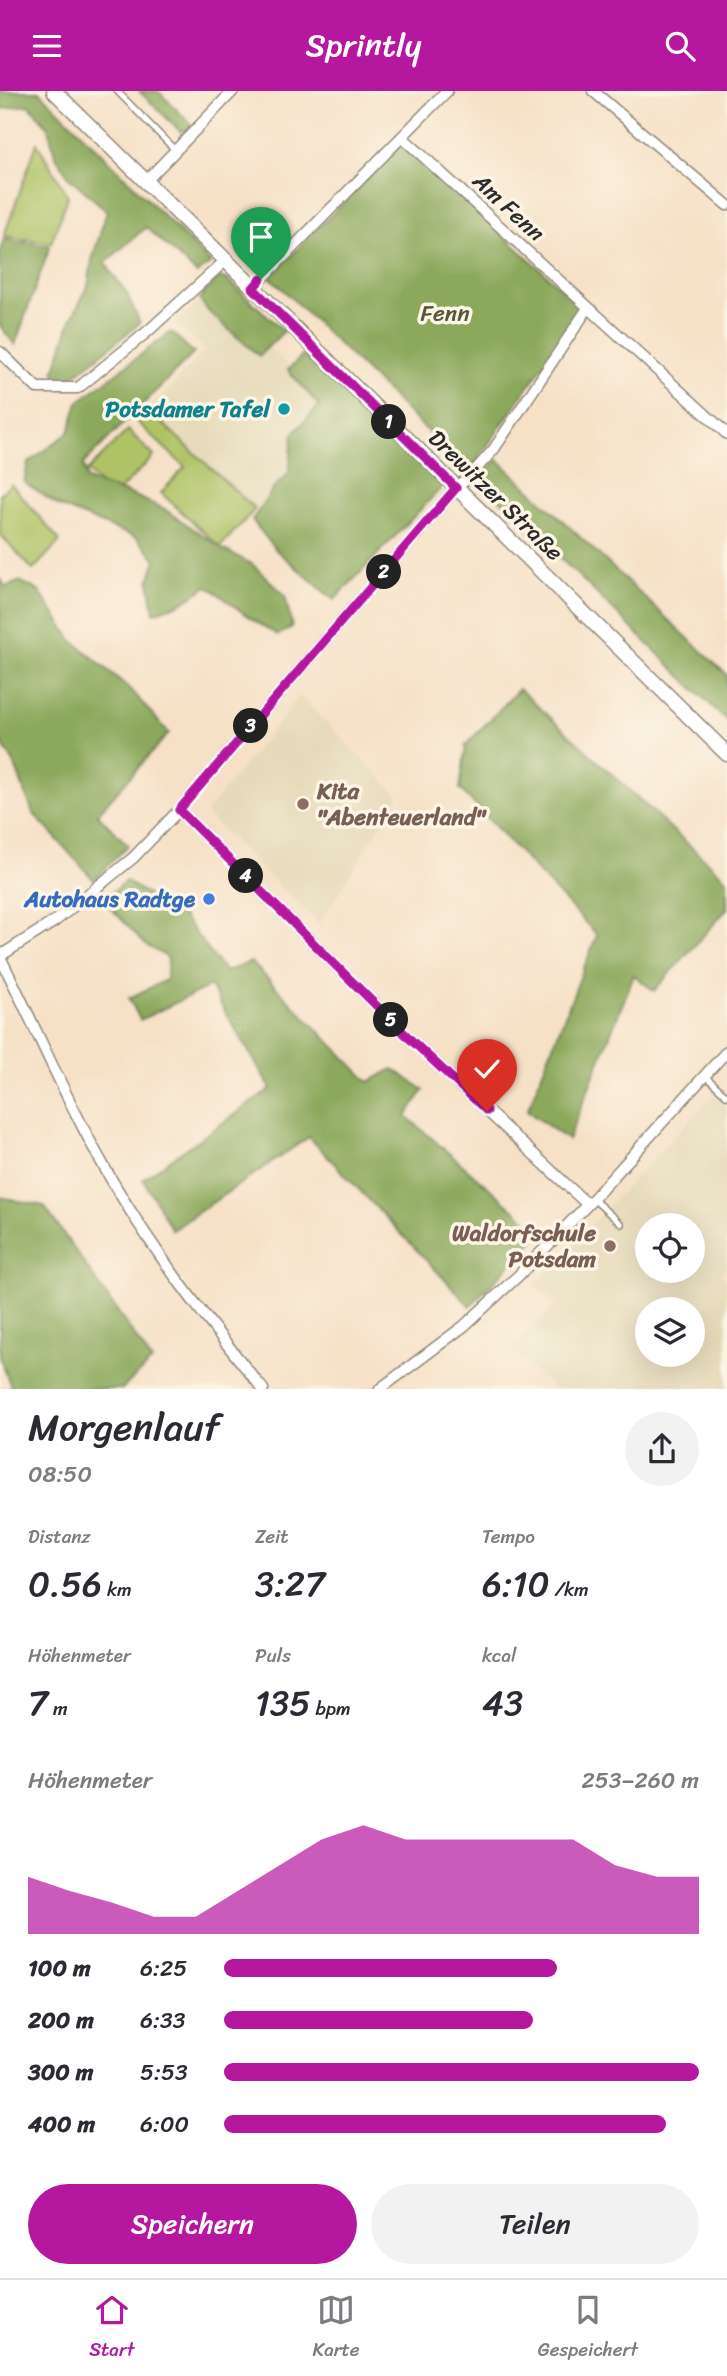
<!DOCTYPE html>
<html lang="de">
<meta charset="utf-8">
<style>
body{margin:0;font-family:Sriracha,sans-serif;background:#f2f2f3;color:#2b2b33;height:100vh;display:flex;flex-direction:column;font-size:26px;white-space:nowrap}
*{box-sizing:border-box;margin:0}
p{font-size:23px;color:#7c7c81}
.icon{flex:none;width:38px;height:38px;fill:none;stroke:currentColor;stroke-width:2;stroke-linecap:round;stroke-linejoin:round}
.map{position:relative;height:1298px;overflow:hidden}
.side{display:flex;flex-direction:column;background:#fff;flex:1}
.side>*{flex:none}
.fabs{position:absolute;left:635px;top:1122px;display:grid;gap:14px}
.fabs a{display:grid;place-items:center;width:70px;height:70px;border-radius:50%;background:#fff;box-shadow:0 7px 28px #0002;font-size:35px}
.pin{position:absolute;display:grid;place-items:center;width:60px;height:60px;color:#fff;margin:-72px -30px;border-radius:50% 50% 50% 0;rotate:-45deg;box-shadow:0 0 7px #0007}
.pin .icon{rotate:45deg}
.km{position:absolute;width:35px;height:35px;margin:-18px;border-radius:50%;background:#222;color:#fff;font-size:19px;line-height:35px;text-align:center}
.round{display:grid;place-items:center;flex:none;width:74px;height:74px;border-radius:37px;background:#f2f2f3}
.summary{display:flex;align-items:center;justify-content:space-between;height:119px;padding:0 28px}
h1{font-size:38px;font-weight:600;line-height:52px}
.stats{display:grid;grid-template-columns:repeat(3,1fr);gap:10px;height:119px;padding:7px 28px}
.stats div{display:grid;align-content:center}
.stats b{font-size:35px;font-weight:600}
.stats small{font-size:19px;font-weight:400}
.stats p{font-size:19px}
.chart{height:196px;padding:14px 28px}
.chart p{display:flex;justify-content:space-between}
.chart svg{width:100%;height:126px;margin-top:7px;fill:#b5179e;opacity:.7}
.action{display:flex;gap:14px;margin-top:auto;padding:14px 28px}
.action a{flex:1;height:80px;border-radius:42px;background:#b5179e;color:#fff;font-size:28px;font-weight:600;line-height:80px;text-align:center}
.action a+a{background:#f2f2f3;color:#2b2b33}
ul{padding:0 28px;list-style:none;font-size:23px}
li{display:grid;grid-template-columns:112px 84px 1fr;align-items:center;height:52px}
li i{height:18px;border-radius:9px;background:#b5179e}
header{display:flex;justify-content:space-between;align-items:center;height:91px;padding:0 28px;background:#b5179e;color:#fff;font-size:32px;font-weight:600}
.menu{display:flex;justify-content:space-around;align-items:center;height:98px;border-top:2px solid #e1e1e2;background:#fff;font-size:19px;color:#7c7c81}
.menu a{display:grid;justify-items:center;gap:4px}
.menu .active{color:#b5179e}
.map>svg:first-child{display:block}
.built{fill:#e6daba;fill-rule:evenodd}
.green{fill:#afc266;stroke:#6d7648;stroke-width:2}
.forest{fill:#8ba85b;stroke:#5b6a43;stroke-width:2}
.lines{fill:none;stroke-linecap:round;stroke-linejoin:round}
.service-casing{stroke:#908679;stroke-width:8}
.minor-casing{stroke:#908679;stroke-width:13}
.tertiary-casing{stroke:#908679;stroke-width:17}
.service{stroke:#fff;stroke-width:5}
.minor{stroke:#fff;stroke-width:10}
.tertiary{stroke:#fff;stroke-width:14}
.route-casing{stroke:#fff;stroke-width:14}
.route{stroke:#b5179e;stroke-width:9}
.culture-dot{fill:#0f9aa8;stroke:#fcf5e5;stroke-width:2.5}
.education-dot{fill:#8d6e63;stroke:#fcf5e5;stroke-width:2.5}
.shop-dot{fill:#3f7fe0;stroke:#fcf5e5;stroke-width:2.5}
.labels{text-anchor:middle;stroke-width:7;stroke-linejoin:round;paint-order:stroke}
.street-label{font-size:23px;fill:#2b2b2b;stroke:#fcf5e5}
.park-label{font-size:23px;fill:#53583d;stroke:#fcf5e5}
.culture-label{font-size:23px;font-weight:bold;fill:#0d838f;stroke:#fcf5e5;text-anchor:end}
.education-label{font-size:23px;font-weight:bold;fill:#785e54;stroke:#fcf5e5;text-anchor:start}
.shop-label{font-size:23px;font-weight:bold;fill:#366cbe;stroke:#fcf5e5;text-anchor:end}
</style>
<header><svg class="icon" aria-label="menu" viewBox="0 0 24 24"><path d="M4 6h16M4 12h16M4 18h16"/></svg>Sprintly<svg class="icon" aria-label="search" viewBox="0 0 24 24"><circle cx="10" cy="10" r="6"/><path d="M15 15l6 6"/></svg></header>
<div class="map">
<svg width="727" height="1298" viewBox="0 0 727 1298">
<rect width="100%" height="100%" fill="#fcf5e5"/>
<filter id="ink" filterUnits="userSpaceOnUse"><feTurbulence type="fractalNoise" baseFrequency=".0143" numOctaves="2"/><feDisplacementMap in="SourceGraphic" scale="14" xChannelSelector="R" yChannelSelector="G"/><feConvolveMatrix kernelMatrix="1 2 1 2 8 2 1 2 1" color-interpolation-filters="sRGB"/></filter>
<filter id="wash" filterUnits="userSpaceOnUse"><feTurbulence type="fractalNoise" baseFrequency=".00686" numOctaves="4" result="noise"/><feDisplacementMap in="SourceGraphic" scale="28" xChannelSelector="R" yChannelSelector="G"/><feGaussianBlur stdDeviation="1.57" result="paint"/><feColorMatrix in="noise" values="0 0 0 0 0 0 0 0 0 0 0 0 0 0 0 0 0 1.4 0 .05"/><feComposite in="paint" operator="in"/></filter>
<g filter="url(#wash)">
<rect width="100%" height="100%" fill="#f6e1c7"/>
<!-- built -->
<g class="built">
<path d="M 198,212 L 259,265 L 268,256 L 327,311 L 312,363 L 255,417 L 149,319 L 205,259 L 176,233 Z"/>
<path d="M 300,605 L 399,705 L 319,833 L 205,722 Z"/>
<path d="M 713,1004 L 727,1016 L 727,1175 L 720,1183 L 727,1189 L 727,1298 L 554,1298 L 510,1256 L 557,1214 L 534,1194 ZM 648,1134 L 693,1134 L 693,1180 L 648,1180 ZM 648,1218 L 693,1218 L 693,1264 L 648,1264 Z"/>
</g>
<!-- green -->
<g class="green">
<path d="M 37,52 L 68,105 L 51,152 L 4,145 Z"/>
<path d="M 147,318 L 255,418 L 220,456 L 161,402 L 185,376 L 136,330 Z"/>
<path d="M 128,339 L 154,365 L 113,406 L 87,380 Z"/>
<path d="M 11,393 L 60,450 L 33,479 L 0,443 L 0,403 Z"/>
</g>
<!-- forest -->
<g class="forest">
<path d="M 0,0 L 39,0 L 211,172 L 197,183 L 146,136 L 105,172 L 127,203 L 140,232 L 69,289 L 60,287 L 54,281 L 71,229 L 88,195 L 92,169 L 107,120 L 69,86 L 55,64 L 48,36 L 29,14 L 0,18 Z"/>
<path d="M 139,0 L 158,0 L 192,34 L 181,41 Z"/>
<path d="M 402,52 L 583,217 L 469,381 L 270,186 Z"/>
<path d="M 4,148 L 50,155 L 15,254 L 0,235 L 0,160 Z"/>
<path d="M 219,186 L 228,189 L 284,240 L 259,265 L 209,221 L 199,208 Z"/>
<path d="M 171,241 L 194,262 L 83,373 L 87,389 L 130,403 L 164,418 L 224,459 L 252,473 L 285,504 L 292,536 L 278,544 L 250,527 L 208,495 L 181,512 L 154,522 L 149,490 L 156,468 L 137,447 L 59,415 L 24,391 L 28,372 L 69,341 L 78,311 Z"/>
<path d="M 303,264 L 443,395 L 334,509 L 276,459 L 252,429 L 275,396 L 289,382 L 293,343 L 319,315 L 288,279 Z"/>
<path d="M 497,368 L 727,584 L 727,630 L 480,389 Z"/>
<path d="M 0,488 L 6,496 L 20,490 L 39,500 L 72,549 L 129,597 L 169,642 L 97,723 L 128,754 L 94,789 L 33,722 L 14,672 L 0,650 Z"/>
<path d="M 519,598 L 727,789 L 727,818 L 654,900 L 634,884 L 568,1049 L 527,1020 L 597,844 L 460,698 L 466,654 Z"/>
<path d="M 126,790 L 184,827 L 225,881 L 251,871 L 369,991 L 393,978 L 424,999 L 406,1025 L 541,1142 L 470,1215 L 309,1046 L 172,1139 L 143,1088 L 271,998 L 210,895 L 140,929 L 129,907 L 166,889 L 168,867 L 146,854 L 103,809 Z"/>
<path d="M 0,1106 L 44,1115 L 152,1270 L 122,1298 L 12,1298 L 0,1267 Z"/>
</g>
</g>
<g filter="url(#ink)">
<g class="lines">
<!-- service casing -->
<g class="service-casing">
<g id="service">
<path d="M 117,0 L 175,59"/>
<path d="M 705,985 L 727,1005"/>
<path d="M 593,1108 L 621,1133"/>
</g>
</g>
<!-- minor casing -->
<g class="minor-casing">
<g id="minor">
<path d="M 593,0 L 727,114"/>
<path d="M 402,46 L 727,343"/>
<path d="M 146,90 L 233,0"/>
<path d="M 253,197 L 447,0"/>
<path d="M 0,261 L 37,297 L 78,297 L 147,241 L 225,170"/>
<path d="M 179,719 L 410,948 L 587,1113"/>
<path d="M 0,865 L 55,830 L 133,767 L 179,719 L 456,397 L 470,385 L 494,358 L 588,217"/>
<path d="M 0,866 C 35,934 64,1005 102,1072 C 147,1153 204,1226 263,1298"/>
<path d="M 380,1298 L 464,1235 L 518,1185 L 593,1108 L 727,960"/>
</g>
</g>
<!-- tertiary casing -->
<g class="tertiary-casing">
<path id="tertiary" d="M 54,0 L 727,663"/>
</g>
<!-- service -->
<use href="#service" class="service"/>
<!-- minor -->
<use href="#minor" class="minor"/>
<!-- tertiary -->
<use href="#tertiary" class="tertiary"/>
</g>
</g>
<g class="lines" filter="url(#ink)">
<!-- route casing -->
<g class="route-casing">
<path id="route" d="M 261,188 L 253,197 L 456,397 L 179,719 L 410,948 L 487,1020"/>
</g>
<!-- route -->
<use href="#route" class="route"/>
</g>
<!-- markers -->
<circle class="culture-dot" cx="284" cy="318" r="7"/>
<g class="education-dot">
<circle cx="303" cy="713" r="7"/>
<circle cx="610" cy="1155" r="7"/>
</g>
<circle class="shop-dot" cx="209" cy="808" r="7"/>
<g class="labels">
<!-- street labels -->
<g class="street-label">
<text transform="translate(509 116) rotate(43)" y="8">Am Fenn</text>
<text transform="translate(496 404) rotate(44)" y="8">Drewitzer Straße</text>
</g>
<!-- park labels -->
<g class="park-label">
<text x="445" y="230">Fenn</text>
</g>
<!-- culture labels -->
<g class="culture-label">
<text x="270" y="326">Potsdamer Tafel</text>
</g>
<!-- education labels -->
<g class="education-label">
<text x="317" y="708">Kita<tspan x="317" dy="26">"Abenteuerland"</tspan></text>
<text x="596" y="1150" text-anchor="end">Waldorfschule<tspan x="596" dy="26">Potsdam</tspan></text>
</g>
<!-- shop labels -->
<g class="shop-label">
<text x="195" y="816">Autohaus Radtge</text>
</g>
</g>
</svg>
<div class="fabs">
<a><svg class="icon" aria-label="locate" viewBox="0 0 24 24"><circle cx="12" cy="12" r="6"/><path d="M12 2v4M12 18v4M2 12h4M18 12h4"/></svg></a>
<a><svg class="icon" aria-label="layers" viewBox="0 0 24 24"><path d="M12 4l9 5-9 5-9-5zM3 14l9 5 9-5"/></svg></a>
</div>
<div class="pin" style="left:261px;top:188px;background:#1e9e55"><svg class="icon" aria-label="arrive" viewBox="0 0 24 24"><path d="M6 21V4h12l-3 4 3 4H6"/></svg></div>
<div class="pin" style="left:487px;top:1020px;background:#d93025"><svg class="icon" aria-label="check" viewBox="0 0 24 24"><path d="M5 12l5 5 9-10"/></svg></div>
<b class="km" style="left:389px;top:331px">1</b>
<b class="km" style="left:384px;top:481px">2</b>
<b class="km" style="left:251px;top:635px">3</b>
<b class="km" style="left:246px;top:785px">4</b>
<b class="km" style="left:391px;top:929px">5</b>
</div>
<section class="side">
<div class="summary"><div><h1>Morgenlauf</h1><p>08:50</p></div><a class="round"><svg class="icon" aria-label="share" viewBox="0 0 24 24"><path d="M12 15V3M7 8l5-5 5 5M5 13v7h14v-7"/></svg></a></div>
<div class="stats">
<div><p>Distanz</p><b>0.56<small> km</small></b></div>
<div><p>Zeit</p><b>3:27</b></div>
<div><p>Tempo</p><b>6:10<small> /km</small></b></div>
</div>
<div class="stats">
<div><p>Höhenmeter</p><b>7<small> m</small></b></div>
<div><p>Puls</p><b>135<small> bpm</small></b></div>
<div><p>kcal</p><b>43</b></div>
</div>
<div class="chart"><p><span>Höhenmeter</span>253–260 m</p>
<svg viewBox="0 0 160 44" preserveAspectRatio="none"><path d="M0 44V24L10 29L20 33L30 38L40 38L50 29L60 20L70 11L80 6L90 11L100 11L110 11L120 11L130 11L140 20L150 24L160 24V44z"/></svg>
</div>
<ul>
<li><b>100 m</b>6:25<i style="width:70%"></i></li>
<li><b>200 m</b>6:33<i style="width:65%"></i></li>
<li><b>300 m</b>5:53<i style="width:100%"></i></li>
<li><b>400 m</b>6:00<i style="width:93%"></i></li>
</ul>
<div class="action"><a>Speichern</a><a>Teilen</a></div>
</section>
<nav class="menu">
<a class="active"><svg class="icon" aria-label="home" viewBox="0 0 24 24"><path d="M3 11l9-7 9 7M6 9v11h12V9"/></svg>Start</a>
<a><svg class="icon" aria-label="map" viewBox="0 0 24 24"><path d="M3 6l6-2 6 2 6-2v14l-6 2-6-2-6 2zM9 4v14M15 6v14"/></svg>Karte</a>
<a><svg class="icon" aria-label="saved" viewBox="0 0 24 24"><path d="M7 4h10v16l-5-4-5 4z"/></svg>Gespeichert</a>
</nav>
